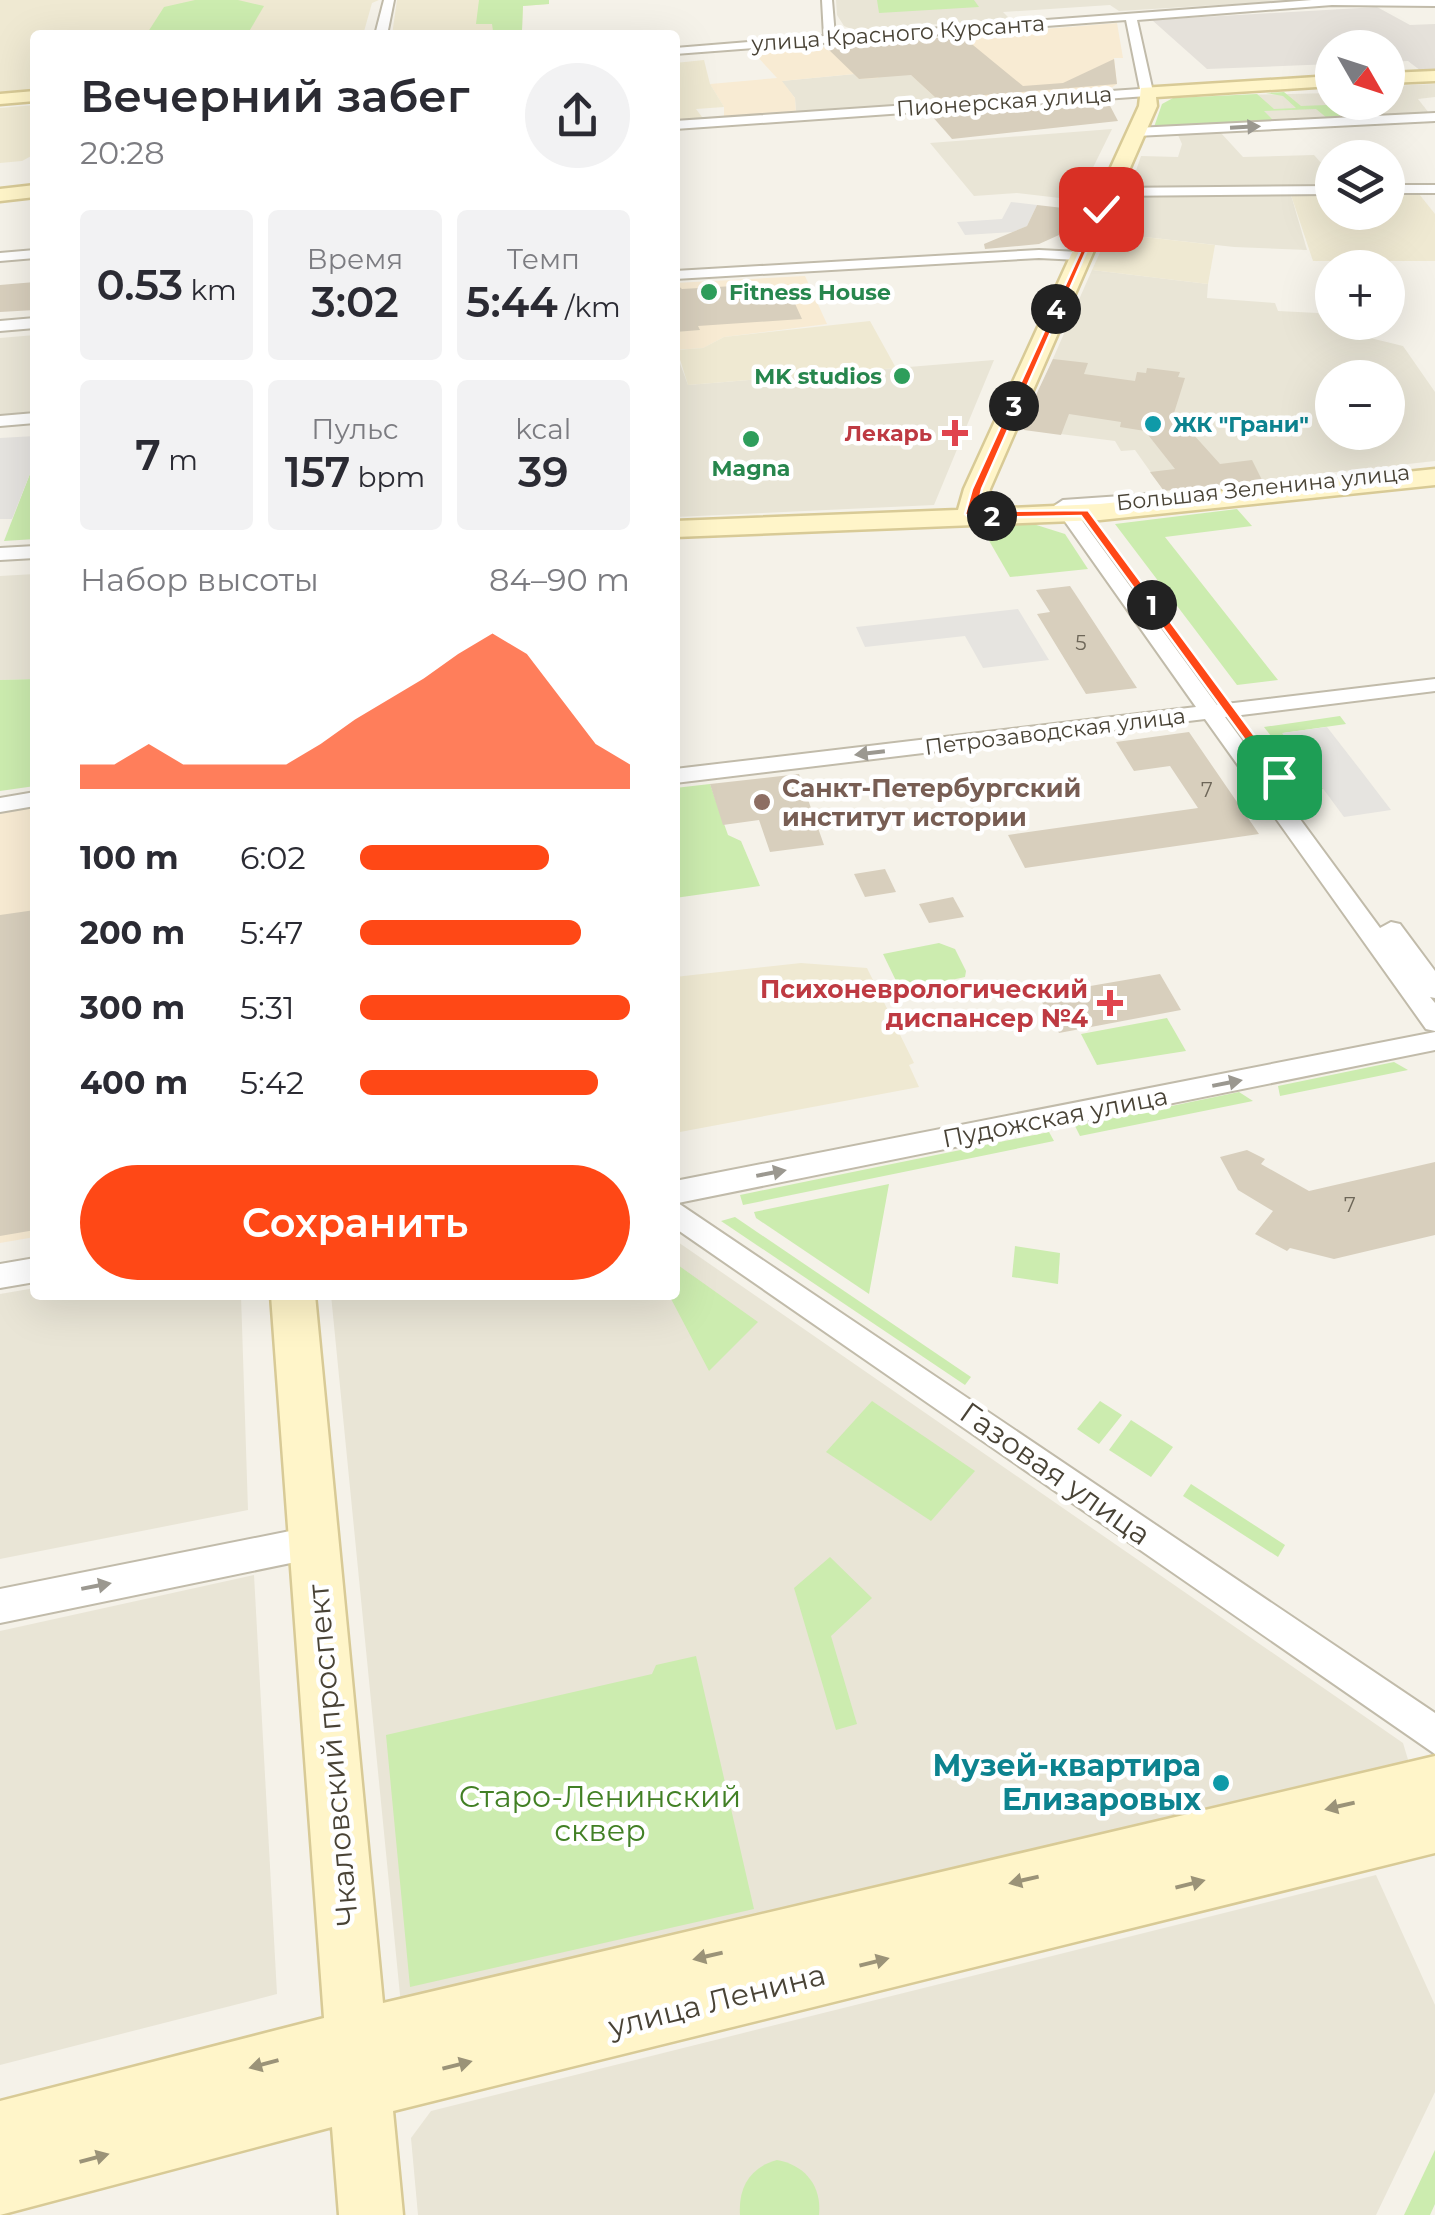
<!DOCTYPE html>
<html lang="ru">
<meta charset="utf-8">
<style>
body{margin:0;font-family:Montserrat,sans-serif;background:#f2f2f3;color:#2b2b33;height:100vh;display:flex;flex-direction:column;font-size:38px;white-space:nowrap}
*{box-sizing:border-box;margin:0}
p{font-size:32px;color:#7c7c81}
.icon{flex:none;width:55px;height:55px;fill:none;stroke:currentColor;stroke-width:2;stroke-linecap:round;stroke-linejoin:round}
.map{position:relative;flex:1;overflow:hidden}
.sheet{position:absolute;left:30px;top:30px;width:650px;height:1270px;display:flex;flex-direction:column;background:#fff;border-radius:10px;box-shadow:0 10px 40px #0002}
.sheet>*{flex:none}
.needle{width:65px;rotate:129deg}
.fabs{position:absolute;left:1315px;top:30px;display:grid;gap:20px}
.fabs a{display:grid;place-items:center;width:90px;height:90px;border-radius:50%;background:#fff;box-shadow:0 10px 40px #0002;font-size:50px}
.pin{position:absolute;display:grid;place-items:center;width:85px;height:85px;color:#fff;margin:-42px;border-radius:20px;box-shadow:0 5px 15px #0006}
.km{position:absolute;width:50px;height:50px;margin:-25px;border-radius:50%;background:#222;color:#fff;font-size:28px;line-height:50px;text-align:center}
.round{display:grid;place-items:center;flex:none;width:105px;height:105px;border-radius:52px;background:#f2f2f3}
.summary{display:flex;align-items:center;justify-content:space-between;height:170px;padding:0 50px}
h1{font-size:45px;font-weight:600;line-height:75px}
.metrics{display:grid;grid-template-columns:repeat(3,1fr);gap:15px;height:170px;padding:10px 50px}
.metrics div{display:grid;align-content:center;border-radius:10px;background:#f2f2f3;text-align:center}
.metrics b{font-size:42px;font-weight:600}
.metrics small{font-size:28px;font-weight:400}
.metrics p{font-size:28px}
.chart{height:280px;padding:20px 50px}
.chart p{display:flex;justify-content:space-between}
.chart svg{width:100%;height:180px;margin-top:10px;fill:#ff4816;opacity:.7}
.action{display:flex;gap:20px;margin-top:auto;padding:20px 50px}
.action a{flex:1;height:115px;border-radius:60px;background:#ff4816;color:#fff;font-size:40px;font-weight:600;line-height:115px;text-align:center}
ul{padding:0 50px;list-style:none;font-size:32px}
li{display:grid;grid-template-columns:160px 120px 1fr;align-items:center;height:75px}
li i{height:25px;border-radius:12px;background:#ff4816}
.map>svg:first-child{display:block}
.residential{fill:#e9e5d6;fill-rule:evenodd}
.commercial{fill:#f8ebd3}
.industrial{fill:#e5e1da}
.education{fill:#efe9d2}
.green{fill:#ccecaf}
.parking{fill:#e6e4e0}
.building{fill:#d8cfbd}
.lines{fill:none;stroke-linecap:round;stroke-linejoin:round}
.street-casing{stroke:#c1bbaa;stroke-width:4}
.secondary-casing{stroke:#d8ca96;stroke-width:5}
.street{fill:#fff;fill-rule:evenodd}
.secondary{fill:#fff5c9;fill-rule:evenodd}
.oneway{fill:#9b9890}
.oneway2{fill:#9b9378}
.route{fill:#ff4816;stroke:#fff;stroke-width:2.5}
.leisure-dot{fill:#2e9e5b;stroke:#fff;stroke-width:4}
.culture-dot{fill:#0f9aa8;stroke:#fff;stroke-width:4}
.health-dot{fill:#e0444e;stroke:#fff;stroke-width:4}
.education-dot{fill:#8d6e63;stroke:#fff;stroke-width:4}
.labels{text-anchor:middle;stroke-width:9;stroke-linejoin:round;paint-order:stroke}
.number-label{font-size:20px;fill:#6d6658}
.far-street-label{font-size:22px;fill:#494336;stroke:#fff}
.far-leisure-label{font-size:22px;font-weight:bold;fill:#27864d;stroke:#fff;text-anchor:start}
.far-culture-label{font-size:22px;font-weight:bold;fill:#0d838f;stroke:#fff;text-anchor:start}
.far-health-label{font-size:22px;font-weight:bold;fill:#be3a42;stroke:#fff;text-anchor:end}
.education-label{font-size:25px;font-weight:bold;fill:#785e54;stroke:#fff;text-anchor:start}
.health-label{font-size:25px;font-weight:bold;fill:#be3a42;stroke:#fff;text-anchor:end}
.street-label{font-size:25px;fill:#494336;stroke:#fff}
.near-street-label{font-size:30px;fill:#494336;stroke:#fff}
.near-culture-label{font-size:30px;font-weight:bold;fill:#0d838f;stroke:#fff;text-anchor:end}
.near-park-label{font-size:30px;fill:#428025;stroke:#fff}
</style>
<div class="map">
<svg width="1435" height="2215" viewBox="0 0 1435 2215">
<rect width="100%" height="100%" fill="#f5f2e9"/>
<!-- residential -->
<g class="residential">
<path d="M 836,0 L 1285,0 L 1286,1 L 1119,11 L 1110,5 L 1003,12 L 1010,19 L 854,30 L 844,26 L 837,15 Z"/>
<path d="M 891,56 L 939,101 L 796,114 L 795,98 L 781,81 L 855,74 Z"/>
<path d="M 1435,84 L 1435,97 L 1418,99 L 1429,113 L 1273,120 L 1242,95 L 1332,93 L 1332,102 L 1388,102 L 1388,86 Z"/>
<path d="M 1112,129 L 1077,200 L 1017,193 L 974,196 L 930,143 Z"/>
<path d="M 1221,133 L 1243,157 L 1314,155 L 1332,175 L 1332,184 L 1130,188 L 1141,156 L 1178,157 L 1182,144 L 1178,135 Z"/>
<path d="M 1291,195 L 1307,250 L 1234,247 L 1109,233 L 1115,204 L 1121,198 Z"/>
<path d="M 1092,270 L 1208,284 L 1207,298 L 1275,303 L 1278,311 L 1318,313 L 1329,328 L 1403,346 L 1435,392 L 1435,461 L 1164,491 L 1135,450 L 1121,451 L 1115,441 L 1022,429 ZM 1332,378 L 1388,378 L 1388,432 L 1332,432 Z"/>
<path d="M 35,335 L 35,411 L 0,415 L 0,338 Z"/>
<path d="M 675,350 L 688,385 L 994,360 L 934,505 L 675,517 Z"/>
<path d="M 35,574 L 35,679 L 0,680 L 0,576 Z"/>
<path d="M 675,1240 L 1403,1743 L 1409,1763 L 401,2005 L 331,1295 L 675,1295 Z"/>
<path d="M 35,1288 L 35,1295 L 241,1295 L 248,1510 L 0,1559 L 0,1294 Z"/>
<path d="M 254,1575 L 277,1994 L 0,2065 L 0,1631 Z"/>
<path d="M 1376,1875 L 1435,2005 L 1435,2092 L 1376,2215 L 418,2215 L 411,2138 L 431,2111 Z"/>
</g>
<!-- commercial -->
<g class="commercial">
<path d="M 1117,23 L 1123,58 L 1114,58 L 1117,84 L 1111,88 L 939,101 L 891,56 L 878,78 L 859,79 L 854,74 L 782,81 L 795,98 L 796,114 L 724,119 L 724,107 L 710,84 L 777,78 L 754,53 Z"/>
<path d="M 805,276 L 827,324 L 724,337 L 703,348 L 675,350 L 675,283 Z"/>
<path d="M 35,805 L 35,1237 L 0,1243 L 0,811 Z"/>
</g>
<!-- industrial -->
<path class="industrial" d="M 1377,7 L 1410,25 L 1435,24 L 1435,71 L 1421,71 L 1408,61 L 1388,62 L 1388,48 L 1332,48 L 1332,64 L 1207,69 L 1152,20 Z"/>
<!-- education -->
<g class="education">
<path d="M 0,0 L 379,0 L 372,3 L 363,35 L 35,35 L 35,91 L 0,93 Z"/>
<path d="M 397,0 L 549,0 L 549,4 L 523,6 L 522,31 L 534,31 L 534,35 L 392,35 Z"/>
<path d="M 704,60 L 710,84 L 724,107 L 696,109 L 702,117 L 675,122 L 675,63 Z"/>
<path d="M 35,105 L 35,154 L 22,161 L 0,163 L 0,108 Z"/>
<path d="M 1332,194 L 1332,212 L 1388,212 L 1388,194 L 1419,194 L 1435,214 L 1435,261 L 1313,261 L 1291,195 Z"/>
<path d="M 1109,233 L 1215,245 L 1208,284 L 1092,270 Z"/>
<path d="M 870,321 L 896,368 L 688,385 L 677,350 L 703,348 L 724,337 Z"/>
<path d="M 801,963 L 867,968 L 914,1063 L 909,1065 L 919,1087 L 680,1132 L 675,1114 L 675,977 Z"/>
</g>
<!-- green -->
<g class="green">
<path d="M 195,0 L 238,0 L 264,6 L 247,35 L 146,35 L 164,7 Z"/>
<path d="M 479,0 L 549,0 L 549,4 L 523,6 L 522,30 L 493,31 L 492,24 L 476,24 Z"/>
<path d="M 877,0 L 974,0 L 979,7 L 879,13 Z"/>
<path d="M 1284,92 L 1301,106 L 1327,105 L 1342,117 L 1327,118 L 1316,109 L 1264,111 L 1273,120 L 1154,127 L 1162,104 L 1173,98 L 1257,94 L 1274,109 L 1296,108 L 1283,96 L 1266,93 Z"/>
<path d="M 35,461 L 35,539 L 4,541 Z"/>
<path d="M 1237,509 L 1252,526 L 1165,537 L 1278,680 L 1237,685 L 1115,524 Z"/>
<path d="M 1027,522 L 1065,534 L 1088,569 L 1010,577 L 980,525 Z"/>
<path d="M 35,679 L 35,786 L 0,791 L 0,680 Z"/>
<path d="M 1340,716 L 1346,724 L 1283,733 L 1323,789 L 1313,790 L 1264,727 Z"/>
<path d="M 710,784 L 728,835 L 741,841 L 760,886 L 675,898 L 675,788 Z"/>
<path d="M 939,943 L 955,949 L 966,971 L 965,977 L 901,991 L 883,954 Z"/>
<path d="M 1167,1018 L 1186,1051 L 1097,1065 L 1081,1034 Z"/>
<path d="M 1394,1062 L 1408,1070 L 1280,1096 L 1278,1086 Z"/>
<path d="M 1239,1092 L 1253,1101 L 1080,1136 L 1075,1126 Z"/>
<path d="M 1049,1132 L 1054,1141 L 743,1205 L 740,1195 Z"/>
<path d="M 889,1184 L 869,1294 L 756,1218 L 754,1212 Z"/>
<path d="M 735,1217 L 971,1377 L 965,1385 L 721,1221 Z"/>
<path d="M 1015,1246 L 1060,1253 L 1058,1284 L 1012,1277 Z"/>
<path d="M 675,1263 L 758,1322 L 709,1371 L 669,1295 L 675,1295 Z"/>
<path d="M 872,1401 L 975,1471 L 931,1521 L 826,1452 Z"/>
<path d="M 1100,1401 L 1122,1415 L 1099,1444 L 1077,1429 Z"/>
<path d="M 1131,1420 L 1173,1447 L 1151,1477 L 1109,1450 Z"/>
<path d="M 1191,1484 L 1285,1545 L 1278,1557 L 1183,1496 Z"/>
<path d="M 830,1557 L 872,1598 L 831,1636 L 857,1724 L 836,1730 L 794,1588 Z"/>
<path d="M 696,1656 L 754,1909 L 410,1987 L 386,1735 L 652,1674 L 656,1665 Z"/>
<path d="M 1435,2150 L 1435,2204 L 1430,2215 L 1404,2215 Z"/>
<path d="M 777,2160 C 805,2165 822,2186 819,2215 L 740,2215 C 738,2188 750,2167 777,2160 Z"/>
</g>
<!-- parking -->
<g class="parking">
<path d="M 1011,202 L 1037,205 L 1027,226 L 1013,232 L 965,235 L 957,222 L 1002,219 Z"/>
<path d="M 35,436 L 35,461 L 12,519 L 0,519 L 0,438 Z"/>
<path d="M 1018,609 L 1049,660 L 983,668 L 965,636 L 865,647 L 856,627 Z"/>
<path d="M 1327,727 L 1362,772 L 1391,810 L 1344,817 L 1282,733 Z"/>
</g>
<!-- building -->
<g class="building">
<path d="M 962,36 L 1023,86 L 1063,83 L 1114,59 L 1117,84 L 937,99 L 911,75 L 859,79 L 826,47 Z"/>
<path d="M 1108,102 L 1118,121 L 952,139 L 931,115 Z"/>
<path d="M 1037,205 L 1072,209 L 1059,235 L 1039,244 L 985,249 L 984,244 L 1027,226 Z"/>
<path d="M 35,282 L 35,310 L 0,312 L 0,285 Z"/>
<path d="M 675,283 L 682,289 L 769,284 L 771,288 L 787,286 L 802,319 L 698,326 L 700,330 L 675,332 Z"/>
<path d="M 1053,359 L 1088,363 L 1084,374 L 1135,381 L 1137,372 L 1146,373 L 1147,368 L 1180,372 L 1178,377 L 1185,378 L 1174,413 L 1220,464 L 1252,460 L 1262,480 L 1164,491 L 1150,472 L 1175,469 L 1145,431 L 1120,427 L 1121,422 L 1069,414 L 1061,435 L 1024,430 L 1028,412 Z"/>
<path d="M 1070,586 L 1078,598 L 1137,688 L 1086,694 L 1037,614 L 1050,612 L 1036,590 Z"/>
<path d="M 1189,732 L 1259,834 L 1025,868 L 1008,835 L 1198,808 L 1170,766 L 1134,771 L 1116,742 Z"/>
<path d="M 799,774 L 824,845 L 770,852 L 759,820 L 723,825 L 710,784 Z"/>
<path d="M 885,869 L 896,892 L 865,897 L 854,874 Z"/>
<path d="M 953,897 L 964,917 L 929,923 L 919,904 Z"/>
<path d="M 35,910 L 35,1230 L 0,1236 L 0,915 Z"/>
<path d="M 1160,974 L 1181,1010 L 1059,1033 L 1038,995 Z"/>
<path d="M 1247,1150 L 1265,1159 L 1261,1164 L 1309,1191 L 1435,1162 L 1435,1235 L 1334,1259 L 1290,1248 L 1287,1251 L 1255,1234 L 1273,1211 L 1238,1190 L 1220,1157 Z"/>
</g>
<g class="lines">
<!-- street casing -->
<g class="street-casing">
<g id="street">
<path d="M 384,0 L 394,0 L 387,35 L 375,35 Z"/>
<path d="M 822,0 L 832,0 L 835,36 L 1312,0 L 1435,0 L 1435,6 L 1332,5 L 1137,20 L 1153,92 L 1147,96 L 675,129 L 675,121 L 1140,89 L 1126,20 L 675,54 L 675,48 L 824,36 Z"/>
<path d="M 1435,113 L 1435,121 L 1136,136 L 1130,132 L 1136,128 Z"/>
<rect x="1388" y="185" width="47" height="8"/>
<path d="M 1332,186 L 1332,194 L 1109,196 L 1102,192 L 1109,188 Z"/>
<path d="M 35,250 L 35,258 L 0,261 L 0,253 Z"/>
<path d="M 1039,250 L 1079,252 L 1086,256 L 1079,260 L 1039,258 L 675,279 L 675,271 Z"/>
<path d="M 35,318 L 35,328 L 0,331 L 0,321 Z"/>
<path d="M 35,413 L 35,423 L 0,426 L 0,416 Z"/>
<path d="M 1150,494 L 1159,499 L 1156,503 L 1075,511 L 1217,705 L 1435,679 L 1435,691 L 1225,717 L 1380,928 L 1391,922 L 1400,924 L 1435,971 L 1435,998 L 1430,997 L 1435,1003 L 1435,1031 L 1426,1029 L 1205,719 L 675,783 L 675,769 L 1196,707 L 1054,506 L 1063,500 Z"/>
<path d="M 35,546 L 35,558 L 0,560 L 0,548 Z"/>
<path d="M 35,792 L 35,806 L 0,812 L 0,798 Z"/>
<path d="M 1435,1032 L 1435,1050 L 678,1203 L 1435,1713 L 1435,1754 L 675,1228 L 675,1181 Z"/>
<path d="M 35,1258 L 35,1282 L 0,1288 L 0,1264 Z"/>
<path d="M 315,1526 L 327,1531 L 332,1542 L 327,1553 L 315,1558 L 0,1623 L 0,1589 Z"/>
</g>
</g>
<!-- secondary casing -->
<g class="secondary-casing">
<g id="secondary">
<path d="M 1435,71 L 1435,81 L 1388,83 L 1388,73 Z"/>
<path d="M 1332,76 L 1332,86 L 1156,97 L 1157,106 L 990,489 L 985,509 L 1100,504 L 1435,469 L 1435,485 L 1100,520 L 675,537 L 675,521 L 958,510 L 964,489 L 1139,106 L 1141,88 Z"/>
<path d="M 35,91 L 35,101 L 0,104 L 0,94 Z"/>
<path d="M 35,185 L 35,197 L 0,201 L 0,189 Z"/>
<path d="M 271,1295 L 315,1295 L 383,2003 L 1435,1756 L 1435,1853 L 393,2111 L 403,2215 L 339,2215 L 332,2127 L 0,2215 L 0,2101 L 324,2018 Z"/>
</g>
</g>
<!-- street -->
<use href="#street" class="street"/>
<!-- secondary -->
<use href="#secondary" class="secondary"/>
</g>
<!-- one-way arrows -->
<defs><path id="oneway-solid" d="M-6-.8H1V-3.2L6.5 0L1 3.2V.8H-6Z" transform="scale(2.5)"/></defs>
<g class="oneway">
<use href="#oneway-solid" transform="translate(1245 127) rotate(-3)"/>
<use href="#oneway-solid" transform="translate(870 753) rotate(173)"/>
<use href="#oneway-solid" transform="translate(1227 1083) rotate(-11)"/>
<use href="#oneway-solid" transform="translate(771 1173) rotate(-11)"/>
<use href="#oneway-solid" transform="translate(96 1586) rotate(-11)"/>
</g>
<g class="oneway2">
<use href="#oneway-solid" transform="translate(1340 1806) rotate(167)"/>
<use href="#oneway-solid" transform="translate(1024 1880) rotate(167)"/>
<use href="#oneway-solid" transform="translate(1190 1884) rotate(-14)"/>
<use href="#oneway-solid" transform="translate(708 1956) rotate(167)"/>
<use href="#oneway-solid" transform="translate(874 1962) rotate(-14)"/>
<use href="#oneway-solid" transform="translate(264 2064) rotate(165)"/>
<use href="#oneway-solid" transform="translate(457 2065) rotate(-14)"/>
<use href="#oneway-solid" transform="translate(94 2158) rotate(-15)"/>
</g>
<!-- route -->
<path class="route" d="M 1101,206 L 1105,209 L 982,489 L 977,511 L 1088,510 L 1283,774 L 1283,780 L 1274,780 L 1081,516 L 970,518 L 965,514 L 972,489 Z"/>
<!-- markers -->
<g class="leisure-dot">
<circle cx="709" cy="292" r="10"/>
<circle cx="902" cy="376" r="10"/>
<circle cx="751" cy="439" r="10"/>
</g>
<g class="culture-dot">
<circle cx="1153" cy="424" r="10"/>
<circle cx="1221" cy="1783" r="10"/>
</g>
<g class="health-dot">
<path d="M950 418h10v10h10v10h-10v10h-10v-10h-10v-10h10z"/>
<path d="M1105 988h10v10h10v10h-10v10h-10v-10h-10v-10h10z"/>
</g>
<circle class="education-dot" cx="762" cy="802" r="10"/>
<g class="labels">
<!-- number labels -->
<g class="number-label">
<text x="1081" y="650">5</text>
<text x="1207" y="797">7</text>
<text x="1350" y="1212">7</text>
</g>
<!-- far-street labels -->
<g class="far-street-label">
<text transform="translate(898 33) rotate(-4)" y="8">улица Красного Курсанта</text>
<text transform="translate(1004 101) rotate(-4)" y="8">Пионерская улица</text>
<text transform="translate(1263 487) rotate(-6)" y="8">Большая Зеленина улица</text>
<text transform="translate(1055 731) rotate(-7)" y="8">Петрозаводская улица</text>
</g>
<!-- far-leisure labels -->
<g class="far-leisure-label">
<text x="729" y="300">Fitness House</text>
<text x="882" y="384" text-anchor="end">MK studios</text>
<text x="751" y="476" text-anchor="middle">Magna</text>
</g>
<!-- far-culture labels -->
<g class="far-culture-label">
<text x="1173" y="432">ЖК "Грани"</text>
</g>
<!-- far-health labels -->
<g class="far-health-label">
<text x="932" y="441">Лекарь</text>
</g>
<!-- education labels -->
<g class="education-label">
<text x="782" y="797">Санкт-Петербургский<tspan x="782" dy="29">институт истории</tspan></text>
</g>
<!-- health labels -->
<g class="health-label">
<text x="1088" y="998">Психоневрологический<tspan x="1088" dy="29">диспансер №4</tspan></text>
</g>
<!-- street labels -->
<g class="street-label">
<text transform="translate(1055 1117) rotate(-11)" y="9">Пудожская улица</text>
</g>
<!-- near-street labels -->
<g class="near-street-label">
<text transform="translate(1055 1474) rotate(35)" y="10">Газовая улица</text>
<text transform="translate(333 1755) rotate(-95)" y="10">Чкаловский проспект</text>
<text transform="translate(717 2001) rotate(-14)" y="10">улица Ленина</text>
</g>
<!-- near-culture labels -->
<g class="near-culture-label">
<text x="1201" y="1776">Музей-квартира<tspan x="1201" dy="34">Елизаровых</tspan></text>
</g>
<!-- near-park labels -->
<g class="near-park-label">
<text x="600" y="1807">Старо-Ленинский<tspan x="600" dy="34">сквер</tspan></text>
</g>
</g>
</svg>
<div class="fabs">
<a><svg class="needle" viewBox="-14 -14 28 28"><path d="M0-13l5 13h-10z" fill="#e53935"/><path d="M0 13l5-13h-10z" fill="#7c7c81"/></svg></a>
<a><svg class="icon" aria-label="layers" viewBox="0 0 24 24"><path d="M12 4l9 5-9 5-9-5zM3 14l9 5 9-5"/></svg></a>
<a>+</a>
<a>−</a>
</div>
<div class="pin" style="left:1279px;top:777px;background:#1e9e55"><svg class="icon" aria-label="arrive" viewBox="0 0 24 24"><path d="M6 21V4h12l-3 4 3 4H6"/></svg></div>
<div class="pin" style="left:1101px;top:209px;background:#d93025"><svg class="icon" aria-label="check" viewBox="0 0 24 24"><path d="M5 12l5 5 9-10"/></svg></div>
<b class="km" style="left:1152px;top:605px">1</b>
<b class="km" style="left:992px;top:516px">2</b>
<b class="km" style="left:1014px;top:406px">3</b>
<b class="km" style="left:1056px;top:309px">4</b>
<section class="sheet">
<div class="summary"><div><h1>Вечерний забег</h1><p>20:28</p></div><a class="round"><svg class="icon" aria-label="share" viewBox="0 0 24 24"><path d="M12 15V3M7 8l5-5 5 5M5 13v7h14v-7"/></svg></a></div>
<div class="metrics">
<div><b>0.53<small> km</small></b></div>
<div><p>Время</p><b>3:02</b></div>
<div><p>Темп</p><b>5:44<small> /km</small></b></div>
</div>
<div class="metrics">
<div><b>7<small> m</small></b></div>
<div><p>Пульс</p><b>157<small> bpm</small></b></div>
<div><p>kcal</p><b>39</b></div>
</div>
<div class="chart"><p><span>Набор высоты</span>84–90 m</p>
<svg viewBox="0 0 160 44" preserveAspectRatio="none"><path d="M0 44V38L10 38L20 33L30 38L40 38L50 38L60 38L70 33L80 27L90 22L100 17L110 11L120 6L130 11L140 22L150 33L160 38V44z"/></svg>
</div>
<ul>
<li><b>100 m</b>6:02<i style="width:70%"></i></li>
<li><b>200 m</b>5:47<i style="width:82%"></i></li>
<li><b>300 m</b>5:31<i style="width:100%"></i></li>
<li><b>400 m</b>5:42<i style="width:88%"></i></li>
</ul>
<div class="action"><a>Сохранить</a></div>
</section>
</div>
